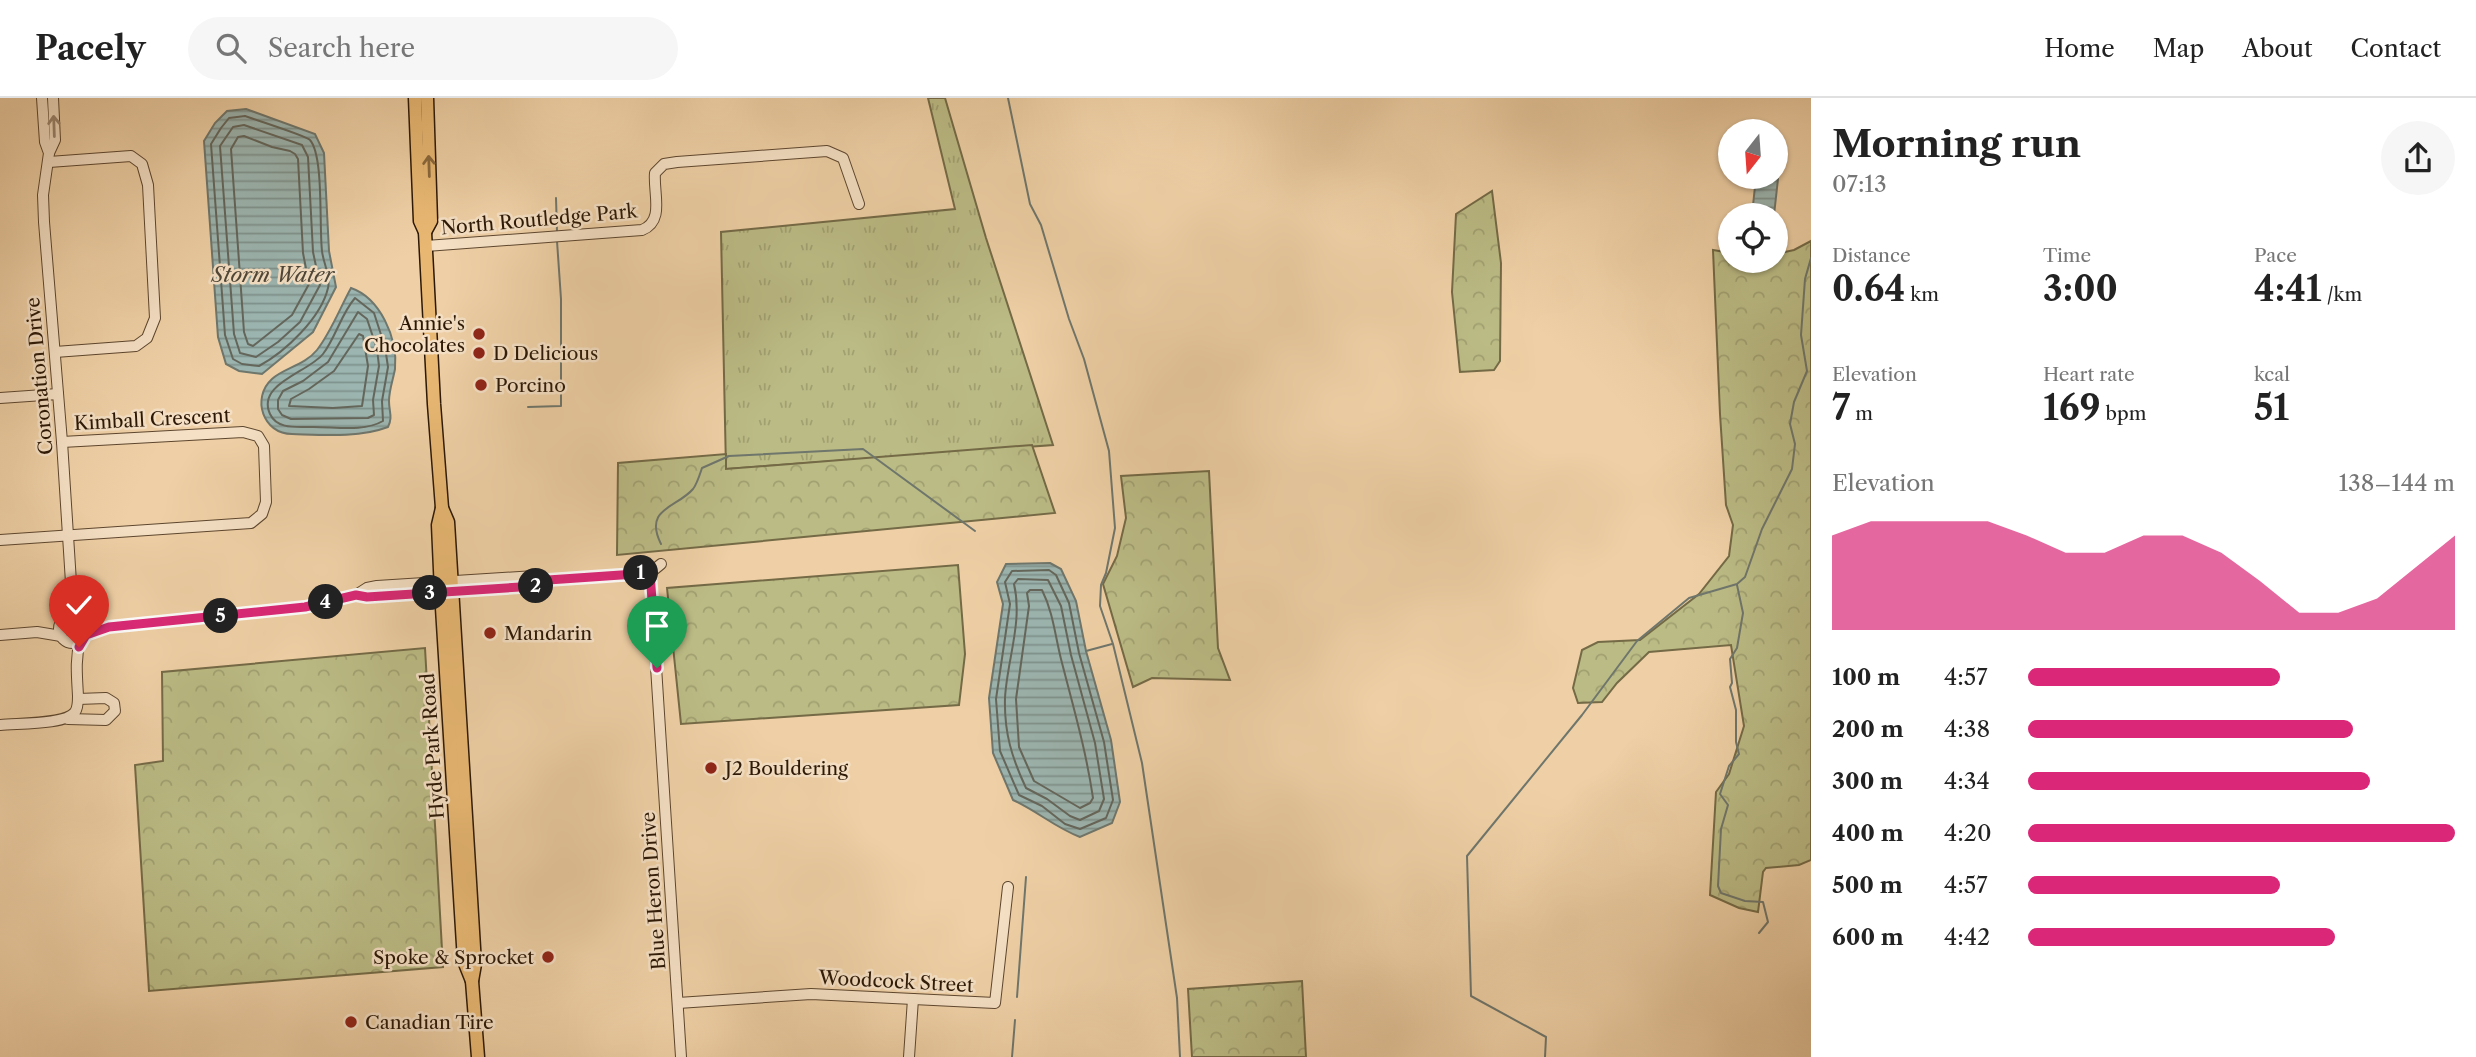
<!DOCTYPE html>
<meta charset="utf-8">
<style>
body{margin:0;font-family:"Libre Caslon Text",serif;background:#f6f6f6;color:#222;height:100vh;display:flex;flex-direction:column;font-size:26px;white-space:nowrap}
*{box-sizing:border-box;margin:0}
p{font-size:23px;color:#767676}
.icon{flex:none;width:38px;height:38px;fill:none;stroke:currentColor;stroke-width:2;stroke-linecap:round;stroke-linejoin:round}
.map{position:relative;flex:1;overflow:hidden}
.panel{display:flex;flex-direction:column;background:#fff;width:665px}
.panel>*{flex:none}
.needle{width:46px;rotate:197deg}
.fabs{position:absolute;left:1718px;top:21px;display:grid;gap:14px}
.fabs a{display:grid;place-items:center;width:70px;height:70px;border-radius:50%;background:#fff;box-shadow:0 2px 5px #0004;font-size:35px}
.pin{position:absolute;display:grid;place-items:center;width:60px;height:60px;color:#fff;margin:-72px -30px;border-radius:50% 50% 50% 0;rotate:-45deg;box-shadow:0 0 7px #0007}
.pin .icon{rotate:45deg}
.km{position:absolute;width:35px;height:35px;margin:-18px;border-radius:50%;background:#222;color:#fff;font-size:19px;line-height:35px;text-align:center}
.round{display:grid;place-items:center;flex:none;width:74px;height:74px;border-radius:37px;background:#f6f6f6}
.head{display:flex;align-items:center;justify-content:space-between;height:119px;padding:0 21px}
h1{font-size:38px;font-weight:700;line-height:52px}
.metrics{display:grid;grid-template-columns:repeat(3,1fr);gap:10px;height:119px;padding:7px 21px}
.metrics div{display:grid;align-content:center}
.metrics b{font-size:35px;font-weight:700}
.metrics small{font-size:19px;font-weight:400}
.metrics p{font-size:19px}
.chart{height:196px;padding:14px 21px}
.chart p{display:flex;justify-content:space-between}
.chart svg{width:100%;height:126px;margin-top:7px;fill:#db2777;opacity:.7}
ul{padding:0 21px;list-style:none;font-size:23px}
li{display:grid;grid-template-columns:112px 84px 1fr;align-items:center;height:52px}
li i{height:18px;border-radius:9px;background:#db2777}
header{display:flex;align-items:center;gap:42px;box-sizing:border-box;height:98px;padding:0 35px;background:#fff;border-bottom:2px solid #e0e0e0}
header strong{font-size:33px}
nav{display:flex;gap:38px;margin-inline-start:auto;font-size:24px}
.search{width:490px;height:63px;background:#f6f6f6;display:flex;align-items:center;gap:18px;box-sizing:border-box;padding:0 24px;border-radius:38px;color:#767676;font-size:26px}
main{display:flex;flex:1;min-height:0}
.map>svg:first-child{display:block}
.grass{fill:url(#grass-tufts);stroke:#746a46;stroke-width:2}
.forest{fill:url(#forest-crowns);stroke:#746a46;stroke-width:2}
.water{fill:url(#water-rules);stroke:#6f766c;stroke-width:2}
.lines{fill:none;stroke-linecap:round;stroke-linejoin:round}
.shore{stroke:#64665b;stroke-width:2}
.stream{stroke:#6f766c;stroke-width:2}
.minor-casing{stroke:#5d462e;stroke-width:12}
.major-casing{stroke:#2c1806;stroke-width:15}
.minor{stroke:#f5e0c5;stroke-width:10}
.major{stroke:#e8b873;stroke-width:12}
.oneway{stroke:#9b866f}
.oneway2{stroke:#8a683c}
.route-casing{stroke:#fff;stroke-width:14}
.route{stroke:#db2777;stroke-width:9}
.poi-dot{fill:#8f2418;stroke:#f5e0c5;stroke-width:2.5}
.labels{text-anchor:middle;stroke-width:5;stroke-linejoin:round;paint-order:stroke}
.street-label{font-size:19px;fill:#2c1806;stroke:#f5e0c5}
.poi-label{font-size:19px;fill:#2c1806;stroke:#f5e0c5;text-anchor:start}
.water-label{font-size:21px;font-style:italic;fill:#4e4739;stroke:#f5e0c5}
</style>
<header>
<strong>Pacely</strong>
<div class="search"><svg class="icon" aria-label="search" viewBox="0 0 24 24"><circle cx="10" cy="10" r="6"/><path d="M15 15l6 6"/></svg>Search here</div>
<nav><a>Home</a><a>Map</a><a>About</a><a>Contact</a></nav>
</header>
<main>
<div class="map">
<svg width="1811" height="959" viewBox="0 0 1811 959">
<defs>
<pattern id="grass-tufts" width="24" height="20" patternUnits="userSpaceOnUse" patternTransform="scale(1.75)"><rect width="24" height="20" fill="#bbbb85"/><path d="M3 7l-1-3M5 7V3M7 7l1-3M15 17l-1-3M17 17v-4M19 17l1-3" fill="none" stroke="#a1a071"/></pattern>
<pattern id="forest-crowns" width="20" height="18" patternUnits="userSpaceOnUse" patternTransform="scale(1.75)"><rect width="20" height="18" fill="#bbbb85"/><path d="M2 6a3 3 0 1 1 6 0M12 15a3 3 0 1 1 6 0" fill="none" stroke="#a1a071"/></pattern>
<pattern id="water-rules" width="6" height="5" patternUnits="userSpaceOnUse" patternTransform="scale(1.75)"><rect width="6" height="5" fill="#9cb5b0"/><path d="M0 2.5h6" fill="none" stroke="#7f928d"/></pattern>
</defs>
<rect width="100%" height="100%" fill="#efd0a6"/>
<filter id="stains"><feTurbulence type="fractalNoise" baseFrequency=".00286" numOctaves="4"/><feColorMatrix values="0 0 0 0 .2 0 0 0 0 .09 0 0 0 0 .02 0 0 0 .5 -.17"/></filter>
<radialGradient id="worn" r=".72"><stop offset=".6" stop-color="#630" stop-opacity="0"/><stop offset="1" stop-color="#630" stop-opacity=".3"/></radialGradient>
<!-- grass -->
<path class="grass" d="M 928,0 L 945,0 L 986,140 L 1053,347 L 726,371 L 721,134 L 955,111 Z"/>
<!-- forest -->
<g class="forest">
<path d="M 1492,93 L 1501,165 L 1500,263 L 1494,272 L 1460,274 L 1452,194 L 1456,116 Z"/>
<path d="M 1811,143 L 1811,762 L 1799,767 L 1766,770 L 1763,774 L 1758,814 L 1739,810 L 1710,797 L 1716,694 L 1729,676 L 1744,628 L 1731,547 L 1649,554 L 1617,585 L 1602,604 L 1578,605 L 1573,590 L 1582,552 L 1598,544 L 1640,542 L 1699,496 L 1729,458 L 1733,427 L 1726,407 L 1720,316 L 1713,152 L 1731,155 L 1731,163 L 1776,163 L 1776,156 L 1794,152 Z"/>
<path d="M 1032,347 L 1055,415 L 617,457 L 618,365 L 726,356 L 726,371 Z"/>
<path d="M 1209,373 L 1218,550 L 1230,582 L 1152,580 L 1133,589 L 1103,486 L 1117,458 L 1126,420 L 1121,378 Z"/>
<path d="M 958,467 L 965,556 L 959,607 L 681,626 L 667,490 Z"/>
<path d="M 425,550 L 443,869 L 149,893 L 135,667 L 163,663 L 162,574 Z"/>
<path d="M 1302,883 L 1306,959 L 1192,959 L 1188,891 Z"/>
</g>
<!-- water -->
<g class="water">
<path d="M 246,11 L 315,36 L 324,55 L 329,153 L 336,189 L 313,234 L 262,276 L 239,273 L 226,266 L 218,239 L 204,43 L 215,25 L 227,13 Z"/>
<path d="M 1756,79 L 1773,79 L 1778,81 L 1774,117 L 1752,117 Z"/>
<path d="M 351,190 C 380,200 398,240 395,271 C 393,282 389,292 389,303 C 389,314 393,319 388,329 C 359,340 323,337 292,336 C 263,336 251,300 272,281 C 284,270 305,267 317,252 C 331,234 340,210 351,190 Z"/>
<path d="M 1050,465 L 1061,471 L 1076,503 L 1086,553 L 1111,642 L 1120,704 L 1112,725 L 1080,739 C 1056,730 1037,713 1013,702 L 993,655 L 989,600 L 1003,506 L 997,484 L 1006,466 Z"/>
</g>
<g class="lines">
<!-- shore -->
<g class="shore">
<path d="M 245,18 C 253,21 307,38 310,42 C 324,58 319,129 322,153 C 323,164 331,179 328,190 C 321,220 285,254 259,268 L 242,266 L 233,261 L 225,237 L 211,46 L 221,30 L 229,20 Z"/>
<path d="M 244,27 L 302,47 L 308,59 L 313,154 L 320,187 L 300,224 L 278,244 L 256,259 L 240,255 L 234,236 L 220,48 L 233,29 Z"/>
<path d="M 244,38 L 272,49 L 290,53 L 295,56 L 298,61 L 303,155 L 309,186 L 292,217 L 253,248 L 248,246 L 244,234 L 231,51 L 238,39 Z"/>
<path d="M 355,200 L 374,215 L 385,249 L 388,269 L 382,303 L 383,323 C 362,335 332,328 309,329 C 295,329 277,331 270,316 C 256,286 309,274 323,256 C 336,239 341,216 355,200 Z"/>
<path d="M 358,214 L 367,221 L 377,251 L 379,268 L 373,302 L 374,317 L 368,320 L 291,321 L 282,317 L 278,311 L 278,302 L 283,293 L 303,283 L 328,264 Z"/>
<path d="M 359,236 L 363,238 L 368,268 L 362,308 L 333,310 L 289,308 L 291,301 L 309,291 L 334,273 Z"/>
<path d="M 1049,472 L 1056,477 L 1069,505 L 1079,555 L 1104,644 L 1113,702 L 1106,720 L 1080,731 L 1065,726 L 1042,708 L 1019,697 L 1000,653 L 996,601 L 1010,506 L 1005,484 L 1012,473 Z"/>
<path d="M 1018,481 L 1048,482 L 1061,508 L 1071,557 L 1095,645 L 1104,701 L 1099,713 L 1080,722 L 1070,718 L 1047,701 L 1026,690 C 1012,660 1004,635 1005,600 C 1007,562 1023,524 1014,486 Z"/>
<path d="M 1030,492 L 1042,492 C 1053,514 1055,537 1061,561 C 1073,608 1086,652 1093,700 L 1090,705 L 1080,710 L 1034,683 L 1019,649 L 1016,601 L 1029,508 L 1027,495 Z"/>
</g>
<!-- stream -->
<g class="stream">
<path d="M 1008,0 L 1030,106 L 1041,127 L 1069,221 L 1084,261 L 1109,353 L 1115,430 L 1106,475 L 1101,487 L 1100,508 L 1113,546 L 1142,665 L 1177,900 L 1180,959"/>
<path d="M 556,100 L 557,134"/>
<path d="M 528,309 L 561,308 L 561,201 L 557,143"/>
<path d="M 661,446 C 643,410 677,410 693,391 C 697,386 700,376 702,370 L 729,358 L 863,351 L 975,433"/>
<path d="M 1737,487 L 1743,515 L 1737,550 L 1730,561 L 1732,585 L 1730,589 L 1736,612 L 1736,644 L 1739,656 L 1729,668 L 1720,696 L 1728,707 L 1721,731 L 1718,788 L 1721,795 L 1745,803 L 1763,804 L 1768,824 L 1759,835"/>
<path d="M 1086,553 L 1112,546"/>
<path d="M 1017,899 L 1026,779"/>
<path d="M 1012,959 L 1015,922"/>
<path d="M 1545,959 L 1546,939 L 1471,898 L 1467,758 L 1582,617 L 1637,543 L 1689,500 L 1737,486 L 1745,479 L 1762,431 L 1792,371 L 1795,346 L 1790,326 L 1794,304 L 1807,273 L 1801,237 L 1805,181 L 1811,160"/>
</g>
<!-- minor casing -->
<g class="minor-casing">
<g id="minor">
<path d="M 42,0 L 45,44 L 49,55 L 43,97 L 44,124 L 62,344 L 72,500 L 80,519"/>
<path d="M 49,55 L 55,42 L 53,0"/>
<path d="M 49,64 L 131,58 L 142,66 L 148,87 L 155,220 L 147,240 L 136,248 L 55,254"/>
<path d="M 426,148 L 642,132 C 665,123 653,95 655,75 L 664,66 L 677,64 L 827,53 L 843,60 L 859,106"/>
<path d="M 0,300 L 58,296"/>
<path d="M 0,442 L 251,425 L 262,416 L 266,404 L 264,348 L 258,338 L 243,334 L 62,344"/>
<path d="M 650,475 L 681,959"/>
<path d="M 650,475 L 661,466"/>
<path d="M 356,497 L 367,499 L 536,488 L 548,482 L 650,475"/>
<circle cx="73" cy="531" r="14"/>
<path d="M 0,537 L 37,534 L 61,538"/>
<path d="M 86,537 L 109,529 L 305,509 L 356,497 L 367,490 L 377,488 L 535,478 L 548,482"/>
<path d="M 68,621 L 106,622 L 115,613 L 114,605 L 106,600 L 78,601"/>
<path d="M 0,627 C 16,625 66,627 75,614 C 78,610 78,603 78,598 C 77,578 75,562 80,543"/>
<path d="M 678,905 L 811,896 L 995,905 L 1008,789"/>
<path d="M 909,959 L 913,901"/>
</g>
</g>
<!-- major casing -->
<g class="major-casing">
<g id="major">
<path d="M 415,0 L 420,123 L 425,134 L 434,306 L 442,410 L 448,424 L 475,866 L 472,883 L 478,959"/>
<path d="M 425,134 L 431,123 L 427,0"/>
<path d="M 442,410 L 438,427 L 441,494 L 464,863 L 472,883"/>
</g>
</g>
<!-- minor -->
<use href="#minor" class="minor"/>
<!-- major -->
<use href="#major" class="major"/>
</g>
<!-- one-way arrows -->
<defs><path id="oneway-shaft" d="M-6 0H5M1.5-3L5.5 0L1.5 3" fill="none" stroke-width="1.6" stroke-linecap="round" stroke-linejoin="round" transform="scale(1.75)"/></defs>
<use class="oneway" href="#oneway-shaft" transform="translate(54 28) rotate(-92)"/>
<use class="oneway2" href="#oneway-shaft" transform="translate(429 68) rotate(-92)"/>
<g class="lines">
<!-- route casing -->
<g class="route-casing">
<path id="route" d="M 79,549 L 86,537 L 109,529 L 305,509 L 356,497 L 367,499 L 536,488 L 548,482 L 650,475 L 657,570"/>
</g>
<!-- route -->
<use href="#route" class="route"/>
</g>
<!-- markers -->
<g class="poi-dot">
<circle cx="479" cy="236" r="7"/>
<circle cx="479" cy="255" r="7"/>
<circle cx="481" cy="287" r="7"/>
<circle cx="490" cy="535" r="7"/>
<circle cx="711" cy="670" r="7"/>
<circle cx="548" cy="859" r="7"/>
<circle cx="351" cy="924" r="7"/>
</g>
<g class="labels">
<!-- street labels -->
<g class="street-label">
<text transform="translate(539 121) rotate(-5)" y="7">North Routledge Park</text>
<text transform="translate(39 278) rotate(-95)" y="7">Coronation Drive</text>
<text transform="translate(152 321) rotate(-3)" y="7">Kimball Crescent</text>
<text transform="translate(432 648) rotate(-94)" y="7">Hyde Park Road</text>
<text transform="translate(653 793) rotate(-94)" y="7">Blue Heron Drive</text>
<text transform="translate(896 883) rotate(3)" y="7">Woodcock Street</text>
</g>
<!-- poi labels -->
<g class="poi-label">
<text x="465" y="232" text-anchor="end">Annie's<tspan x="465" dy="22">Chocolates</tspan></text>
<text x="493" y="262">D Delicious</text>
<text x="495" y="294">Porcino</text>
<text x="504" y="542">Mandarin</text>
<text x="725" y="677">J2 Bouldering</text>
<text x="534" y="866" text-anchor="end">Spoke &amp; Sprocket</text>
<text x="365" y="931">Canadian Tire</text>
</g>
<!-- water labels -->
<g class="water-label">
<text x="273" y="184">Storm Water</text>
</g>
</g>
<rect width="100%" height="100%" filter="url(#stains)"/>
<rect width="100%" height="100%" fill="url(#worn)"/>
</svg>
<div class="fabs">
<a><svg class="needle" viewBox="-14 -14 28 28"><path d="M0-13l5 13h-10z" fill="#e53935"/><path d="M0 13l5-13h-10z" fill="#767676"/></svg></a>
<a><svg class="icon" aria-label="locate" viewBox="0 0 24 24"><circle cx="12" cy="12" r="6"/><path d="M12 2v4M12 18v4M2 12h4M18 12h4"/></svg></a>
</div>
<div class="pin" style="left:657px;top:570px;background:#1e9e55"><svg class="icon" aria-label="arrive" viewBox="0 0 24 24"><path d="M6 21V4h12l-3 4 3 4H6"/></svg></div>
<div class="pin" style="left:79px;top:549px;background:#d93025"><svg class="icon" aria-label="check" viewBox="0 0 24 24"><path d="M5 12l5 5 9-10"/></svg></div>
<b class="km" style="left:641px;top:475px">1</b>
<b class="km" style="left:536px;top:488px">2</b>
<b class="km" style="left:430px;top:495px">3</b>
<b class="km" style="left:326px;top:504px">4</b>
<b class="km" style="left:221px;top:518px">5</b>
</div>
<section class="panel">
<div class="head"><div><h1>Morning run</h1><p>07:13</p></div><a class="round"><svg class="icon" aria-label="share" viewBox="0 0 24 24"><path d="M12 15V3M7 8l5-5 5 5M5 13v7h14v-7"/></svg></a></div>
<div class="metrics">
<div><p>Distance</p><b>0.64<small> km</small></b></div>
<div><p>Time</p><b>3:00</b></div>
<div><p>Pace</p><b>4:41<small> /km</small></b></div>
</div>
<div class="metrics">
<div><p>Elevation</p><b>7<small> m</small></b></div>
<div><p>Heart rate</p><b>169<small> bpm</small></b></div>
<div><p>kcal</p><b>51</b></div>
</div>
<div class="chart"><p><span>Elevation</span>138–144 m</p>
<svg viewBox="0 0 160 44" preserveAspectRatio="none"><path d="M0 44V11L10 6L20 6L30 6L40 6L50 11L60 17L70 17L80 11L90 11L100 17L110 27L120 38L130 38L140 33L150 22L160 11V44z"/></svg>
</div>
<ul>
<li><b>100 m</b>4:57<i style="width:59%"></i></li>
<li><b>200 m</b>4:38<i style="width:76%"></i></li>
<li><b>300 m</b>4:34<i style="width:80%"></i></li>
<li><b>400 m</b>4:20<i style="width:100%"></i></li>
<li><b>500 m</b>4:57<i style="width:59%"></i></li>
<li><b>600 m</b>4:42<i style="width:72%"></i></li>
</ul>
</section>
</main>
